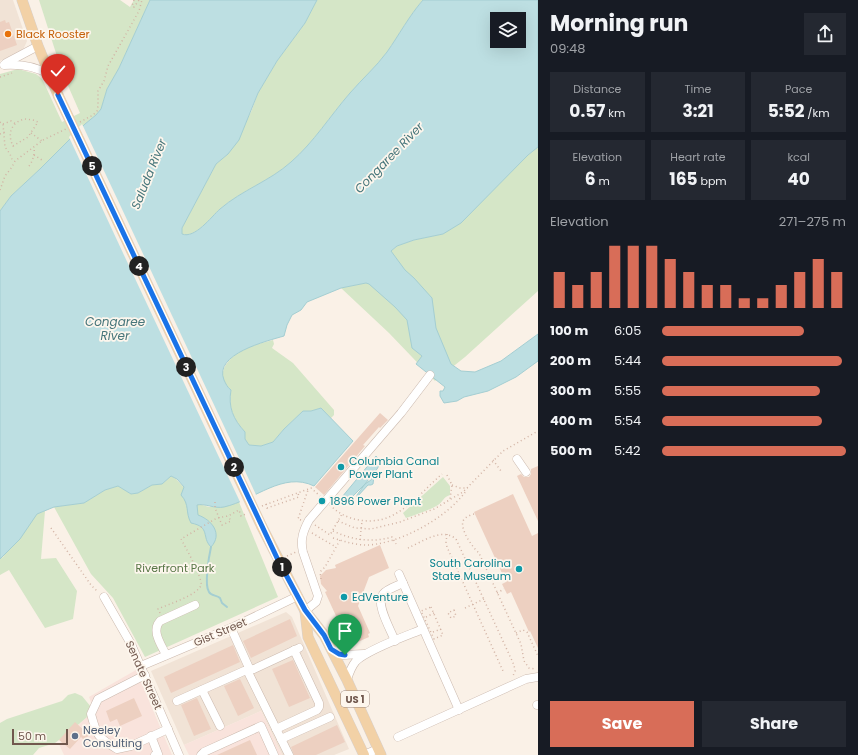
<!DOCTYPE html>
<meta charset="utf-8">
<style>
body{margin:0;font-family:Poppins,sans-serif;background:#242831;color:#f1f3f6;height:100vh;display:flex;flex-direction:column;font-size:15px;white-space:nowrap}
*{box-sizing:border-box;margin:0}
p{font-size:13px;color:#9ea1a6}
.icon{flex:none;width:22px;height:22px;fill:none;stroke:currentColor;stroke-width:2;stroke-linecap:round;stroke-linejoin:round}
.map{position:relative;flex:1;overflow:hidden}
.drawer{display:flex;flex-direction:column;background:#171b24;width:320px}
.drawer>*{flex:none}
.fabs{position:absolute;left:490px;top:12px;display:grid;gap:8px}
.fabs a{display:grid;place-items:center;width:36px;height:36px;border-radius:0px;background:#171b24;box-shadow:0 4px 16px #0002;font-size:20px}
.scale{position:absolute;left:12px;bottom:10px;width:56px;box-sizing:border-box;padding-left:4px;border:2px solid #71584e;border-top:0;font-size:11px;line-height:14px;white-space:nowrap;color:#71584e;-webkit-text-stroke:3px #fdf6ed;paint-order:stroke}
.pin{position:absolute;display:grid;place-items:center;width:34px;height:34px;color:#fff;margin:-41px -17px;border-radius:50% 50% 50% 0;rotate:-45deg;box-shadow:0 0 4px #0007}
.pin .icon{rotate:45deg}
.km{position:absolute;width:20px;height:20px;margin:-10px;border-radius:50%;background:#222;color:#fff;font-size:11px;line-height:20px;text-align:center}
.round{display:grid;place-items:center;flex:none;width:42px;height:42px;border-radius:0px;background:#242831}
.overview{display:flex;align-items:center;justify-content:space-between;height:68px;padding:0 12px}
h1{font-size:22px;font-weight:700;line-height:30px}
.stats{display:grid;grid-template-columns:repeat(3,1fr);gap:6px;height:68px;padding:4px 12px}
.stats div{display:grid;align-content:center;border-radius:0px;background:#242831;text-align:center}
.stats b{font-size:17px;font-weight:700}
.stats small{font-size:11px;font-weight:400}
.stats p{font-size:11px}
.chart{height:112px;padding:8px 12px}
.chart p{display:flex;justify-content:space-between}
.chart svg{width:100%;height:72px;margin-top:4px;stroke:#d86d58;stroke-width:6}
.cta{display:flex;gap:8px;margin-top:auto;padding:8px 12px}
.cta a{flex:1;height:46px;border-radius:0px;background:#d86d58;color:#fff;font-size:16px;font-weight:700;line-height:46px;text-align:center}
.cta a+a{background:#242831;color:#f1f3f6}
ul{padding:0 12px;list-style:none;font-size:13px}
li{display:grid;grid-template-columns:64px 48px 1fr;align-items:center;height:30px}
li i{height:10px;border-radius:5px;background:#d86d58}
main{display:flex;flex:1;min-height:0}
.map>svg:first-child{display:block}
.residential{fill:#f1e3d6}
.commercial{fill:#f9e3dc}
.green{fill:#d5e6c7}
.water{fill:#bddfe2;stroke:#a4ced2;fill-rule:evenodd}
.pier{fill:#faf1e7}
.lines{fill:none;stroke-linecap:round;stroke-linejoin:round}
.stream{stroke:#a4ced2;stroke-width:2}
.building{fill:#edd0c1}
.minor-casing{stroke:#cbb9ae;stroke-width:9}
.major-casing{stroke:#d7d0cd;stroke-width:11}
.path{stroke:#d2b3a4;stroke-width:1.5;stroke-dasharray:1 3;stroke-linecap:butt}
.minor{stroke:#fff;stroke-width:8}
.major{stroke:#f2d1a6;stroke-width:10}
.major-bridge-casing{stroke:#d7d0cd;stroke-width:11;stroke-linecap:butt}
.major-bridge{stroke:#f2d1a6;stroke-width:10}
.route-casing{stroke:#fff;stroke-width:8}
.route{stroke:#1a73e8;stroke-width:5}
.food-dot{fill:#e8710a;stroke:#fdf6ed;stroke-width:1.5}
.culture-dot{fill:#0f9aa8;stroke:#fdf6ed;stroke-width:1.5}
.service-dot{fill:#5c6f8a;stroke:#fdf6ed;stroke-width:1.5}
.labels{text-anchor:middle;stroke-width:3.5;stroke-linejoin:round;paint-order:stroke}
.shield{fill:#fdf6ed;stroke:#9b877e;stroke-width:1}
.shield-label{font-size:10px;font-weight:bold;fill:#71584e}
.food-label{font-size:11px;fill:#c56008;stroke:#fdf6ed;text-anchor:start}
.culture-label{font-size:11px;fill:#0d838f;stroke:#fdf6ed;text-anchor:start}
.park-label{font-size:11px;fill:#587647;stroke:#fdf6ed}
.street-label{font-size:11px;fill:#71584e;stroke:#fdf6ed}
.service-label{font-size:11px;fill:#4e5e75;stroke:#fdf6ed;text-anchor:start}
.water-label{font-size:12px;font-style:italic;fill:#47767b;stroke:#fdf6ed}
</style>
<main>
<div class="map">
<svg width="538" height="755" viewBox="0 0 538 755">
<rect width="100%" height="100%" fill="#faf1e7"/>
<!-- residential -->
<g class="residential">
<path d="M 0,0 L 13,0 L 27,41 L 23,50 L 0,61 Z"/>
<path d="M 286,612 L 292,617 L 349,749 L 334,755 L 282,755 L 261,711 L 184,745 L 151,671 Z"/>
</g>
<!-- commercial -->
<g class="commercial">
<path d="M 136,670 L 172,755 L 64,755 L 59,744 L 94,710 L 89,697 Z"/>
<path d="M 261,711 L 282,755 L 189,755 L 184,745 Z"/>
</g>
<!-- green -->
<g class="green">
<path d="M 39,0 L 120,0 L 130,7 L 134,0 L 150,0 L 119,68 L 107,89 L 101,109 L 96,115 L 85,124 L 40,169 L 11,196 L 0,211 L 0,74 L 18,69 L 36,74 L 42,79 L 45,85 L 62,122 L 80,113 L 62,72 Z"/>
<path d="M 317,0 L 423,0 C 409,16 399,35 387,52 C 376,67 362,79 350,93 C 330,116 314,142 291,162 C 270,181 242,190 220,209 C 211,217 195,239 181,234 L 182,228 L 216,164 L 228,154 L 251,112 L 258,93 L 277,61 L 305,23 Z"/>
<path d="M 538,147 L 538,291 L 465,357 L 435,381 L 389,333 L 341,288 L 366,283 L 379,261 L 397,246 L 414,240 L 443,234 L 528,155 Z"/>
<path d="M 273,340 L 274,344 L 272,348 L 293,363 L 334,410 L 334,415 L 331,418 L 321,408 L 311,411 L 303,411 L 284,429 L 273,442 L 261,446 L 249,445 L 245,439 L 245,432 C 233,419 228,407 231,390 C 213,376 227,359 242,350 C 251,345 263,343 273,340 Z"/>
<path d="M 171,476 L 176,479 L 199,504 L 209,507 L 222,507 L 239,502 L 278,597 L 145,657 L 113,598 L 91,574 L 54,507 L 84,503 L 105,490 L 118,486 L 131,494 L 138,493 L 152,485 L 162,484 Z"/>
<path d="M 443,477 L 450,486 L 450,495 C 443,497 443,502 438,505 C 428,511 417,514 406,518 L 403,513 Z"/>
<path d="M 45,511 L 41,559 L 56,558 L 77,591 L 73,619 L 45,628 L 9,570 L 0,575 L 0,559 L 3,557 L 36,514 Z"/>
<path d="M 75,693 L 82,696 L 91,707 L 87,717 L 71,731 L 55,743 L 39,748 L 33,755 L 0,755 L 0,723 L 7,719 L 62,701 L 68,695 Z"/>
</g>
<!-- water -->
<g class="water">
<path d="M 150,0 L 317,0 L 305,23 L 277,61 L 258,93 L 239,140 L 228,154 L 216,164 L 182,228 L 182,234 C 195,239 211,217 220,209 C 242,190 270,181 291,162 C 314,142 330,116 350,93 C 362,79 376,67 387,52 C 399,35 409,16 423,0 L 538,0 L 538,147 L 528,155 L 461,223 L 443,234 L 414,240 L 397,246 L 391,251 L 405,270 L 414,278 L 432,298 L 436,328 L 451,364 L 461,371 L 475,372 L 501,361 L 538,334 L 538,361 L 516,377 L 488,391 L 464,397 L 457,401 L 444,403 L 440,396 L 440,391 L 443,391 L 445,387 L 416,364 L 422,356 L 412,348 L 407,320 L 395,307 L 369,284 L 366,283 L 341,288 L 307,302 L 301,310 L 292,315 L 287,325 L 284,336 C 267,341 213,354 224,380 C 226,384 227,387 231,390 C 228,407 233,419 245,432 L 245,439 L 249,445 L 261,446 L 273,442 L 284,429 L 303,411 L 311,411 L 321,408 L 353,441 L 314,486 C 283,471 255,500 224,507 C 215,509 204,503 197,505 L 198,515 C 212,520 223,534 211,547 C 201,537 211,527 191,523 C 185,512 190,505 181,495 L 184,487 L 177,479 L 171,476 L 162,484 L 152,485 L 138,493 L 131,494 L 118,486 L 105,490 L 84,503 L 54,507 L 37,514 L 20,539 L 0,559 L 0,211 L 11,196 L 40,169 L 85,124 L 96,115 L 101,109 L 107,89 L 119,68 ZM 497,19 L 519,19 L 519,41 L 497,41 Z"/>
<path d="M 376,456 L 380,460 L 380,464 L 377,469 L 365,484 L 371,480 L 372,476 L 374,476 L 373,484 L 371,485 L 368,485 L 357,497 L 357,495 L 365,484 L 351,498 L 346,500 L 343,498 L 342,497 Z"/>
</g>
<!-- pier -->
<path class="pier" d="M 82,124 L 239,458 L 257,497 L 241,504 L 123,253 L 69,137 Z"/>
<g class="lines">
<!-- stream -->
<path class="stream" d="M 211,547 C 209,556 204,585 209,592 C 211,596 217,595 220,598 L 222,603 L 227,607"/>
</g>
<!-- building -->
<g class="building">
<path d="M 5,20 L 6,23 L 9,22 L 17,45 L 0,51 L 0,22 Z"/>
<path d="M 380,413 L 388,420 L 380,428 L 379,427 L 363,445 L 365,446 L 324,495 L 315,487 Z"/>
<path d="M 538,466 L 538,521 L 517,476 L 521,474 L 524,477 L 529,477 L 531,474 L 531,469 Z"/>
<path d="M 513,494 L 532,536 L 538,533 L 538,648 L 530,631 L 529,632 L 511,592 L 507,594 L 502,584 L 506,582 L 474,512 Z"/>
<path d="M 380,545 L 389,568 L 369,577 L 358,606 L 370,633 L 368,634 L 369,637 L 351,645 L 349,642 L 348,642 L 325,592 L 327,591 L 321,584 L 320,576 L 326,570 L 336,568 L 335,565 Z"/>
<path d="M 290,619 L 297,636 L 251,658 L 243,641 Z"/>
<path d="M 233,645 L 240,662 L 171,693 L 164,677 Z"/>
<path d="M 293,660 L 310,698 L 289,707 L 272,669 Z"/>
<path d="M 240,679 L 254,708 L 238,716 L 224,686 Z"/>
<path d="M 134,698 L 142,716 L 120,726 L 117,719 L 110,722 L 106,711 Z"/>
<path d="M 197,698 L 211,729 L 194,736 L 181,705 Z"/>
<path d="M 75,722 L 89,735 L 84,740 L 81,737 L 70,749 L 59,740 Z"/>
<path d="M 337,725 L 345,742 L 316,755 L 294,755 L 291,747 Z"/>
<path d="M 250,740 L 257,755 L 217,755 Z"/>
</g>
<g class="lines">
<!-- minor casing -->
<g class="minor-casing">
<g id="minor">
<path d="M 6,63 L 38,46"/>
<path d="M 4,65 C 21,64 36,66 50,75"/>
<path d="M 517,459 L 526,472"/>
<path d="M 399,574 L 459,710"/>
<path d="M 104,597 L 131,644 L 179,755"/>
<path d="M 305,611 L 316,602 L 318,596 L 303,552 C 300,540 303,531 309,520 L 401,413 L 430,375"/>
<path d="M 231,628 L 250,670"/>
<path d="M 395,641 C 391,630 375,604 383,594 C 387,589 397,586 403,583"/>
<path d="M 331,649 L 342,655 L 364,654"/>
<path d="M 166,655 C 161,644 151,631 160,621 L 195,605"/>
<path d="M 141,666 L 231,628 L 298,596"/>
<path d="M 247,670 L 289,755"/>
<path d="M 145,675 L 98,699 L 91,714 C 97,736 97,737 117,749 L 131,746 L 168,729"/>
<path d="M 347,680 C 349,673 351,667 356,661 C 369,649 406,636 423,629"/>
<path d="M 202,690 L 220,726"/>
<path d="M 177,701 L 244,671 L 254,669 L 299,648"/>
<path d="M 537,705 L 538,705"/>
<path d="M 276,729 L 317,710 L 319,707 L 319,703 L 294,650"/>
<path d="M 151,736 L 158,754 L 155,755"/>
<path d="M 398,737 L 526,679 L 538,677"/>
<path d="M 281,739 L 330,717"/>
<path d="M 201,755 L 204,752 L 261,726 L 274,755"/>
<path d="M 364,755 L 378,749"/>
</g>
</g>
<!-- major casing -->
<g class="major-casing">
<g id="major">
<path d="M 22,0 L 38,46 L 58,95"/>
<path d="M 262,527 L 305,611 L 324,635 L 347,680 L 381,755"/>
<path d="M 305,611 L 308,637 L 364,755"/>
</g>
</g>
<!-- path -->
<g class="path">
<path d="M 134,0 L 132,6 L 134,7 L 139,0"/>
<path d="M 0,77 L 12,73"/>
<path d="M 25,119 L 33,120 L 38,122 L 28,137 L 13,146 C 7,134 11,122 25,119 Z"/>
<path d="M 0,122 L 3,124 L 5,147 L 10,154 L 13,162"/>
<path d="M 80,122 L 93,115 L 97,111 L 98,106 L 98,91 L 104,81 L 108,66 L 139,11 L 142,0"/>
<path d="M 3,124 L 11,121 L 16,124"/>
<path d="M 31,133 L 42,141"/>
<path d="M 0,134 L 5,132"/>
<path d="M 34,155 L 42,160"/>
<path d="M 29,166 C 33,161 35,153 34,147"/>
<path d="M 0,190 L 5,176 L 12,167 L 15,161 L 43,140 L 66,129"/>
<path d="M 493,460 L 501,471"/>
<path d="M 447,475 L 452,485 L 450,499"/>
<path d="M 452,485 L 460,488 L 468,488"/>
<path d="M 215,502 L 215,508 L 222,525 L 231,521 L 228,516"/>
<path d="M 266,504 L 267,508 L 299,497 L 298,493"/>
<path d="M 330,505 C 346,522 375,526 395,514 C 412,505 428,486 442,474"/>
<path d="M 262,506 L 311,488 L 320,496"/>
<path d="M 474,514 C 470,515 465,517 463,521 C 460,530 473,548 479,553 L 521,644 L 524,661 L 529,668 L 535,669"/>
<path d="M 301,520 L 298,519 L 308,490"/>
<path d="M 338,521 L 355,528 L 371,529 L 400,522 L 434,509 L 463,492 L 503,451 L 538,431"/>
<path d="M 315,525 L 330,535 L 342,514"/>
<path d="M 51,528 L 91,585 L 98,592"/>
<path d="M 333,531 C 352,540 372,543 392,537 L 396,544"/>
<path d="M 312,533 L 336,547"/>
<path d="M 447,534 L 446,542 L 447,547 L 503,671"/>
<path d="M 333,538 C 343,541 352,544 363,545 C 397,546 447,518 466,491"/>
<path d="M 360,540 L 362,521"/>
<path d="M 408,548 C 422,542 442,527 456,539 L 514,665 L 515,671 L 513,676"/>
<path d="M 287,556 L 296,552"/>
<path d="M 321,579 L 320,572 L 325,567 L 340,540"/>
<path d="M 497,593 L 504,589"/>
<path d="M 431,607 L 443,635 L 434,639 L 421,611 Z"/>
<path d="M 465,608 L 484,599"/>
<path d="M 454,610 L 456,616 L 451,618 L 448,613 Z"/>
<path d="M 160,613 L 158,609 C 169,604 198,595 201,585 C 203,579 185,546 181,539 L 217,518 L 228,516 L 239,510 L 241,516 L 246,514"/>
<path d="M 426,617 L 434,613"/>
<path d="M 433,632 L 441,629"/>
<path d="M 516,633 L 523,630 L 527,632 L 538,656"/>
</g>
<!-- minor -->
<use href="#minor" class="minor"/>
<!-- major -->
<use href="#major" class="major"/>
<!-- major-bridge casing -->
<g class="major-bridge-casing">
<path id="major-bridge" d="M 58,95 L 262,527"/>
</g>
<!-- major-bridge -->
<use href="#major-bridge" class="major-bridge"/>
</g>
<g class="lines">
<!-- route casing -->
<g class="route-casing">
<path id="route" d="M 58,95 L 278,560 L 305,610 L 324,635 L 331,649 L 339,654 L 345,655"/>
</g>
<!-- route -->
<use href="#route" class="route"/>
</g>
<!-- markers -->
<circle class="food-dot" cx="8" cy="34" r="4"/>
<g class="culture-dot">
<circle cx="341" cy="467" r="4"/>
<circle cx="322" cy="501" r="4"/>
<circle cx="519" cy="569" r="4"/>
<circle cx="344" cy="597" r="4"/>
</g>
<circle class="service-dot" cx="75" cy="736" r="4"/>
<g class="labels">
<!-- shield labels -->
<rect class="shield" x="341" y="691" width="28" height="16" rx="3"/>
<g class="shield-label">
<text x="355" y="703">US 1</text>
</g>
<!-- food labels -->
<g class="food-label">
<text x="16" y="38">Black Rooster</text>
</g>
<!-- culture labels -->
<g class="culture-label">
<text x="349" y="465">Columbia Canal<tspan x="349" dy="13">Power Plant</tspan></text>
<text x="330" y="505">1896 Power Plant</text>
<text x="511" y="567" text-anchor="end">South Carolina<tspan x="511" dy="13">State Museum</tspan></text>
<text x="352" y="601">EdVenture</text>
</g>
<!-- park labels -->
<g class="park-label">
<text x="175" y="572">Riverfront Park</text>
</g>
<!-- street labels -->
<g class="street-label">
<text transform="translate(220 632) rotate(-23)" y="4">Gist Street</text>
<text transform="translate(144 675) rotate(66)" y="4">Senate Street</text>
</g>
<!-- service labels -->
<g class="service-label">
<text x="83" y="734">Neeley<tspan x="83" dy="13">Consulting</tspan></text>
</g>
<!-- water labels -->
<g class="water-label">
<text transform="translate(389 158) rotate(-46)" y="4">Congaree River</text>
<text transform="translate(149 174) rotate(-68)" y="4">Saluda River</text>
<text x="115" y="326">Congaree<tspan x="115" dy="14">River</tspan></text>
</g>
</g>
</svg>
<div class="fabs">
<a><svg class="icon" aria-label="layers" viewBox="0 0 24 24"><path d="M12 4l9 5-9 5-9-5zM3 14l9 5 9-5"/></svg></a>
</div>
<div class="scale">50 m</div>
<div class="pin" style="left:345px;top:655px;background:#1e9e55"><svg class="icon" aria-label="arrive" viewBox="0 0 24 24"><path d="M6 21V4h12l-3 4 3 4H6"/></svg></div>
<div class="pin" style="left:58px;top:95px;background:#d93025"><svg class="icon" aria-label="check" viewBox="0 0 24 24"><path d="M5 12l5 5 9-10"/></svg></div>
<b class="km" style="left:282px;top:567px">1</b>
<b class="km" style="left:234px;top:467px">2</b>
<b class="km" style="left:186px;top:367px">3</b>
<b class="km" style="left:139px;top:266px">4</b>
<b class="km" style="left:92px;top:166px">5</b>
</div>
<section class="drawer">
<div class="overview"><div><h1>Morning run</h1><p>09:48</p></div><a class="round"><svg class="icon" aria-label="share" viewBox="0 0 24 24"><path d="M12 15V3M7 8l5-5 5 5M5 13v7h14v-7"/></svg></a></div>
<div class="stats">
<div><p>Distance</p><b>0.57<small> km</small></b></div>
<div><p>Time</p><b>3:21</b></div>
<div><p>Pace</p><b>5:52<small> /km</small></b></div>
</div>
<div class="stats">
<div><p>Elevation</p><b>6<small> m</small></b></div>
<div><p>Heart rate</p><b>165<small> bpm</small></b></div>
<div><p>kcal</p><b>40</b></div>
</div>
<div class="chart"><p><span>Elevation</span>271–275 m</p>
<svg viewBox="0 0 160 44" preserveAspectRatio="none"><path d="M5 44V22M15 44V30M25 44V22M35 44V6M45 44V6M55 44V6M65 44V14M75 44V22M85 44V30M95 44V30M105 44V38M115 44V38M125 44V30M135 44V22M145 44V14M155 44V22"/></svg>
</div>
<ul>
<li><b>100 m</b>6:05<i style="width:77%"></i></li>
<li><b>200 m</b>5:44<i style="width:98%"></i></li>
<li><b>300 m</b>5:55<i style="width:86%"></i></li>
<li><b>400 m</b>5:54<i style="width:87%"></i></li>
<li><b>500 m</b>5:42<i style="width:100%"></i></li>
</ul>
<div class="cta"><a>Save</a><a>Share</a></div>
</section>
</main>
